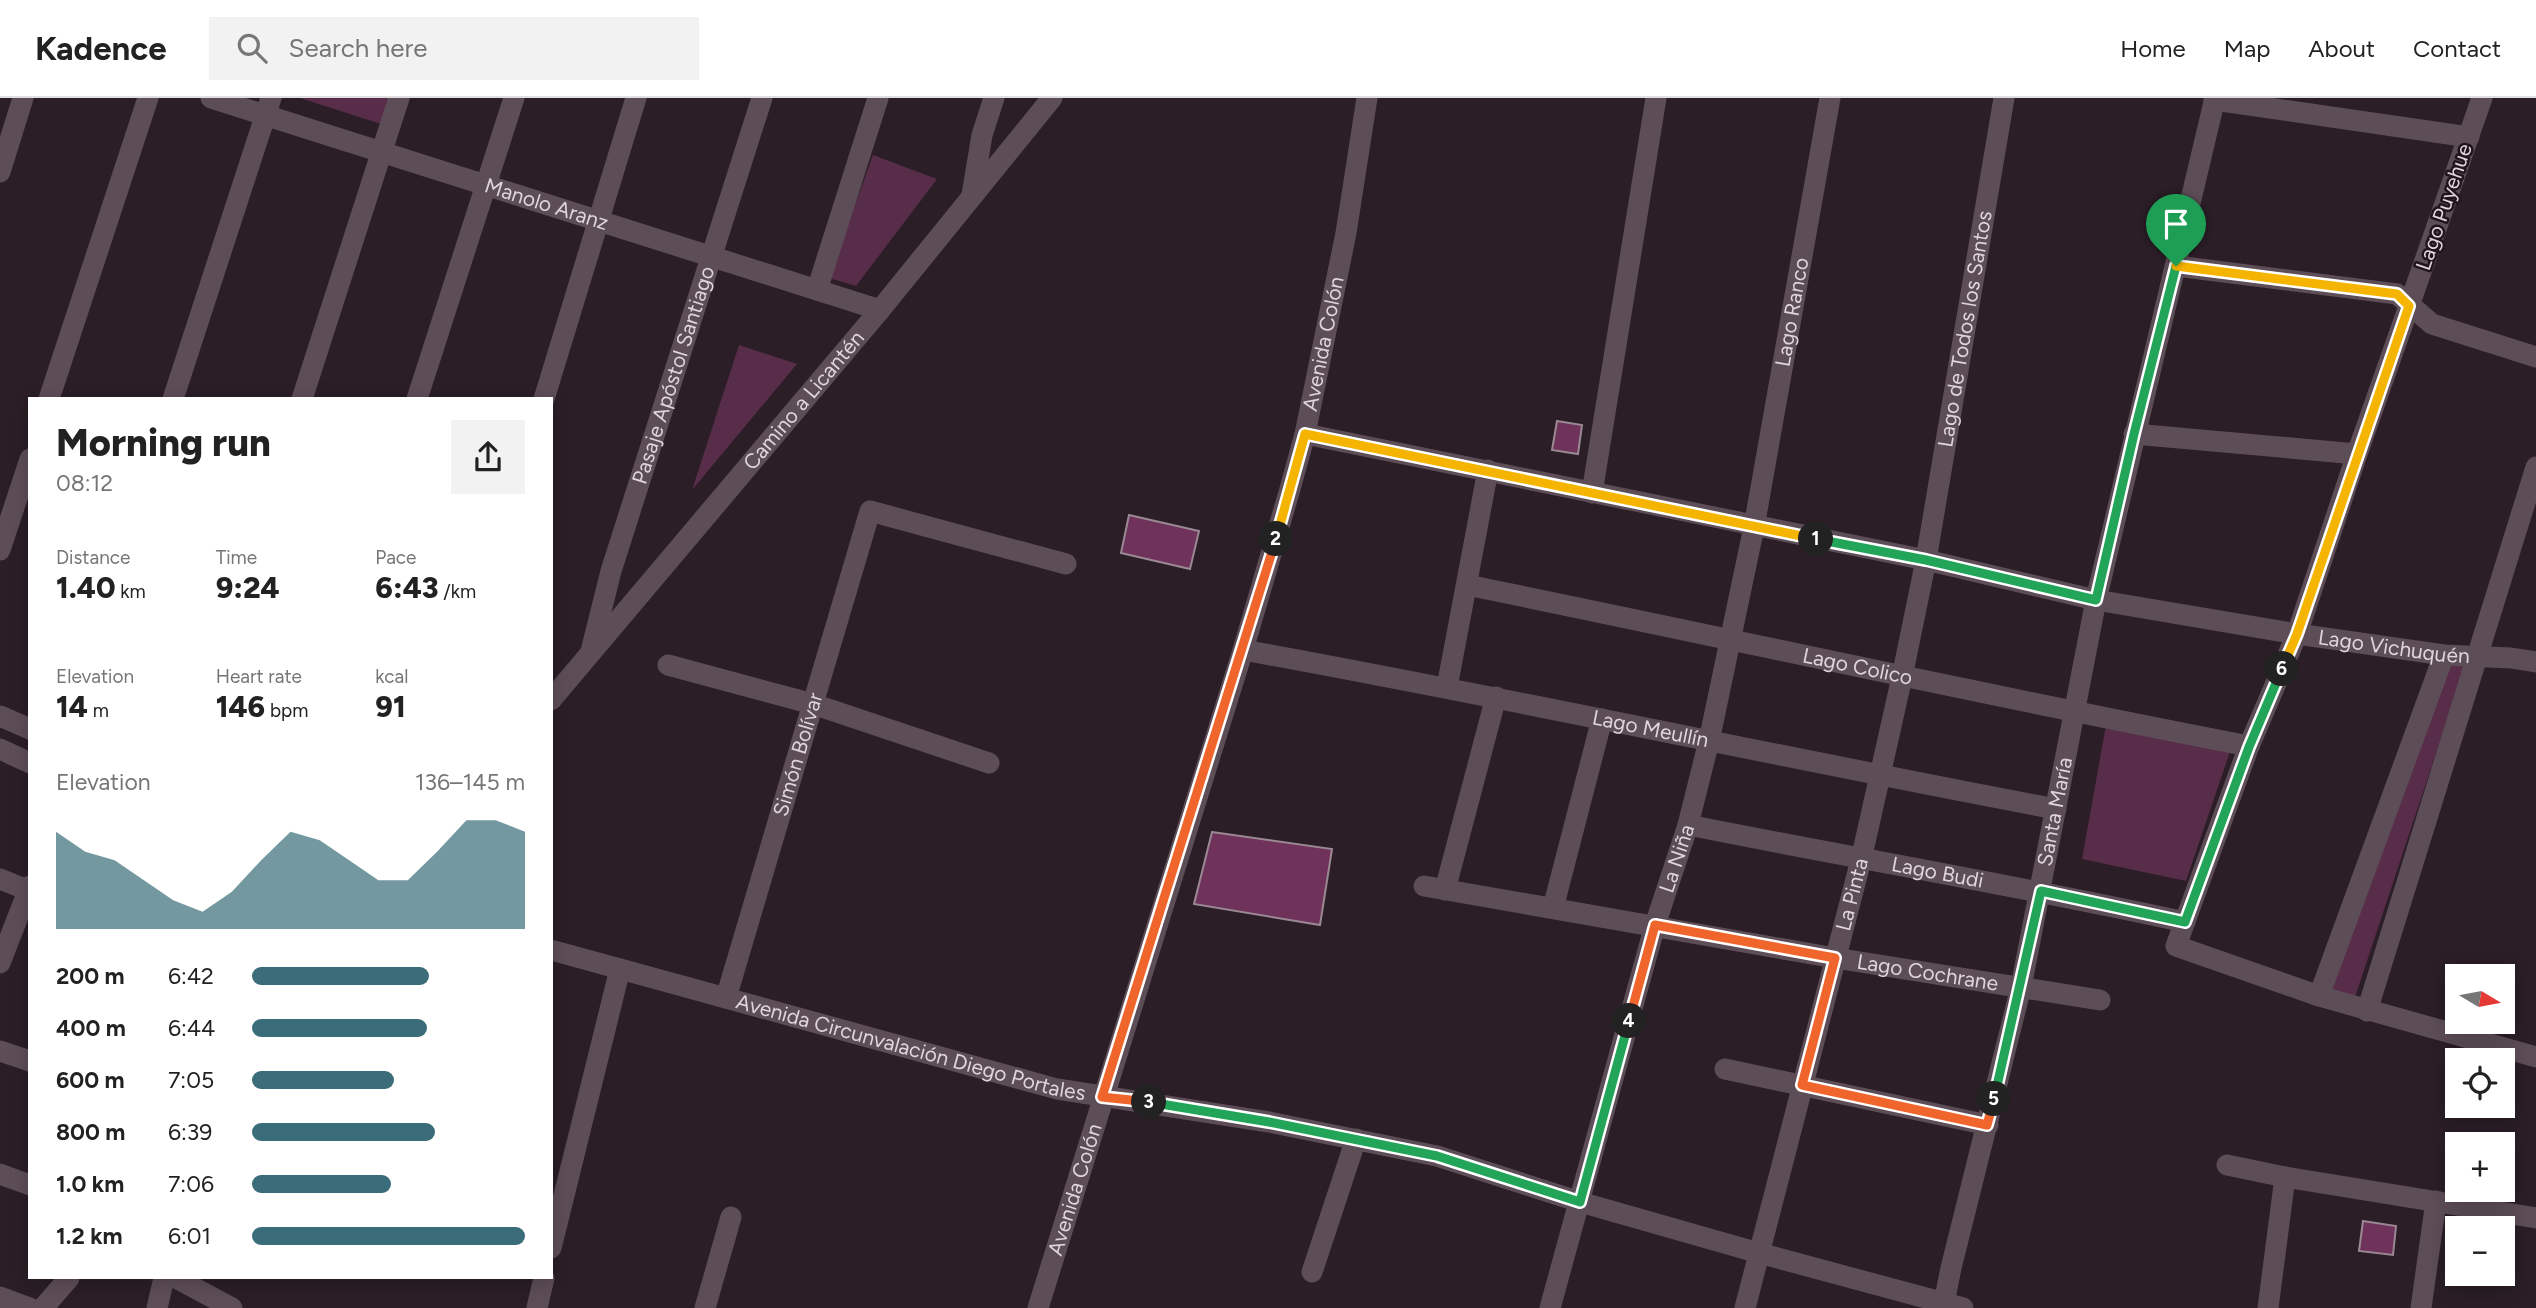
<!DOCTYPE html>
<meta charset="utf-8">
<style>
body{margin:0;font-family:Figtree,sans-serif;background:#f2f2f2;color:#222;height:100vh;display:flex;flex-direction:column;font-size:26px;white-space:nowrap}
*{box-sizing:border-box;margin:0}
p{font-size:23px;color:#767676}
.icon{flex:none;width:38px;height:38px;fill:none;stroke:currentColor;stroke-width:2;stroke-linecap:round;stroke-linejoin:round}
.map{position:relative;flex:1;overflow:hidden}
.details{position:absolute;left:28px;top:299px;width:525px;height:882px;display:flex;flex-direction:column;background:#fff;border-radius:0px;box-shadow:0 4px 18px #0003}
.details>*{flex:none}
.needle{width:46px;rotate:100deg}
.fabs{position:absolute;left:2445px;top:866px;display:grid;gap:14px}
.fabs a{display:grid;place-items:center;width:70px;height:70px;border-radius:0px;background:#fff;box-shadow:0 4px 18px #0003;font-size:35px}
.pin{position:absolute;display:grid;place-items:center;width:60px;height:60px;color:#fff;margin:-72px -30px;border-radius:50% 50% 50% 0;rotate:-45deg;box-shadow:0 0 7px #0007}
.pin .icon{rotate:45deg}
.km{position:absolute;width:35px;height:35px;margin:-18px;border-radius:50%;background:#222;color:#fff;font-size:19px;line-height:35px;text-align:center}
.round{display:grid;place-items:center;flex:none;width:74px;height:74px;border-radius:0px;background:#f2f2f2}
.overview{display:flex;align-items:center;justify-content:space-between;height:119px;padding:0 28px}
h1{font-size:38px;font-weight:800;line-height:52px}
.stats{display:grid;grid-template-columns:repeat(3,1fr);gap:10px;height:119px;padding:7px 28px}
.stats div{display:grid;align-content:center}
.stats b{font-size:30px;font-weight:800}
.stats small{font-size:19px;font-weight:400}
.stats p{font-size:19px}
.chart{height:196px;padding:14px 28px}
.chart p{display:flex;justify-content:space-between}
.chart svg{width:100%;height:126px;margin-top:7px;fill:#3a6d79;opacity:.7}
ul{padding:0 28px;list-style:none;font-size:23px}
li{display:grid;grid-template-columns:112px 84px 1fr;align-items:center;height:52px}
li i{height:18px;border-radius:9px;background:#3a6d79}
header{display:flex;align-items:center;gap:42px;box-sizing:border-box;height:98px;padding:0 35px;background:#fff;border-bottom:2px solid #e0e0e0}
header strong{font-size:33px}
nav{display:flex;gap:38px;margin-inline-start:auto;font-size:24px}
.search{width:490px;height:63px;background:#f2f2f2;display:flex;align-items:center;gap:18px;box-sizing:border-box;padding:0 24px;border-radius:0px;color:#767676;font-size:26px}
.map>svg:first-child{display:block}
.green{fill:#572d49}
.building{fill:#6e325b;stroke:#9a8893;stroke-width:2}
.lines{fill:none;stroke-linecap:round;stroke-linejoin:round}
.minor{stroke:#5d4d57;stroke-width:21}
.split-1-casing{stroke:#fff;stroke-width:14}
.split-2-casing{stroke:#fff;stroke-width:14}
.split-3-casing{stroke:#fff;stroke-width:14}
.split-4-casing{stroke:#fff;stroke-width:14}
.split-5-casing{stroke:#fff;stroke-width:14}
.split-6-casing{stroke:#fff;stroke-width:14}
.split-7-casing{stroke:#fff;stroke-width:14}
.split-1{stroke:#22a559;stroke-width:9}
.split-2{stroke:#f5b400;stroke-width:9}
.split-3{stroke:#f0652b;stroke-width:9}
.split-4{stroke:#22a559;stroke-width:9}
.split-5{stroke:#f0652b;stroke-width:9}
.split-6{stroke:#22a559;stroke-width:9}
.split-7{stroke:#f5b400;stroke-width:9}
.labels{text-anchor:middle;stroke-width:5;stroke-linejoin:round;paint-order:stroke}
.street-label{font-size:21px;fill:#dfd5db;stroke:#21141d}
</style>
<header>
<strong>Kadence</strong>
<div class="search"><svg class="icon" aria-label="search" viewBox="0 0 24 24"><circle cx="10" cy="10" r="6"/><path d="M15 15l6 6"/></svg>Search here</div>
<nav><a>Home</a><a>Map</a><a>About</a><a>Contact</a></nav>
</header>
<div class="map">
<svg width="2536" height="1210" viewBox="0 0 2536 1210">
<rect width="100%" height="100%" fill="#2b1e26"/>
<!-- green -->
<g class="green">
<path d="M 300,0 L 392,0 L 384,27 Z"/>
<path d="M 873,57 L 937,81 L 856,188 L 829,180 Z"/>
<path d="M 739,247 L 797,266 L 692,392 Z"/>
<path d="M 2442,561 L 2465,568 L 2355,899 L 2328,891 Z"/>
<path d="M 2108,616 L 2235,639 L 2186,783 L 2082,761 Z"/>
</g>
<!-- building -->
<g class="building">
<path d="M 1557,323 L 1582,327 L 1578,356 L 1552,352 Z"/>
<path d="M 1129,417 L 1199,433 L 1190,471 L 1121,455 Z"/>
<path d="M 1212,734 L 1332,751 L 1320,827 L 1194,806 Z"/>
<path d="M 2363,1123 L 2396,1128 L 2393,1157 L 2359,1153 Z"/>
</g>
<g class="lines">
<!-- minor -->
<g class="minor">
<path id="s1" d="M 211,0 L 880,212"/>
<path d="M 2482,0 L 2357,356 L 2297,536 L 2249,648 L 2176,848 L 2319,898 L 2536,959"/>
<path d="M 2214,2 L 2469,39"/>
<path d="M 0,74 L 23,0"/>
<path d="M 972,97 L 982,37 L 994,0"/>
<path d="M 2176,168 L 2397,196 L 2432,226 L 2536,259"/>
<path d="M 817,192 L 878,0"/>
<path d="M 49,301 L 148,0"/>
<path d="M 173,301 L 271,0"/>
<path d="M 302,301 L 399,0"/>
<path d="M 417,301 L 514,0"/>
<path d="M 544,301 L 636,0"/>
<path id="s2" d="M 1305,336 L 1926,462 L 2096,502 L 2297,536 L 2444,557 L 2511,560 L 2536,564"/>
<path d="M 2134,336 L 2357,356"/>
<path d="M 1592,395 L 1656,0"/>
<path d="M 0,452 L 30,361"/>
<path id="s3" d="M 1467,487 C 1728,540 1987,598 2249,648"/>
<path id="s4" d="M 592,549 L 611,473 L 762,0"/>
<path id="s5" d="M 1243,552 C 1515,601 1785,660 2056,711"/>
<path d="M 668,567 L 813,606 L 989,665"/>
<path d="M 1447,589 L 1488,372"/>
<path id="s6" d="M 551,602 L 880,212 L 1052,0"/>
<path d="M 0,618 L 30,631"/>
<path d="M 0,651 L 30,665"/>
<path id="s7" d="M 1688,727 C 1854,760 2020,788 2185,824"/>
<path d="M 0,781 L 30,793"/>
<path id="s8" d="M 1424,788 L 1835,860 L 2100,902"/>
<path d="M 1445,792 L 1496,599"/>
<path d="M 1553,810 L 1602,621"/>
<path id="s9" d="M 551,852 L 1057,991 L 1269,1024 L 1437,1058 L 1580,1104 L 1759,1155 L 1963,1210"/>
<path d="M 0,865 L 30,788"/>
<path d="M 2319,898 L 2444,557"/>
<path id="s10" d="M 726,900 L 870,413 L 1066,466"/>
<path d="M 2367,913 L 2536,369"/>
<path d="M 0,953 L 30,963"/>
<path d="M 1725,971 L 1988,1027"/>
<path d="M 2227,1067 L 2285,1079 L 2536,1120"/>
<path d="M 0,1076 L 30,1087"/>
<path d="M 551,1150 L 620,871"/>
<path d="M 1312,1174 L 1356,1041"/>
<path d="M 176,1180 L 232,1210"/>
<path d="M 0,1199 L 30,1210"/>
<path d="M 43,1210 L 69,1180"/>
<path d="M 157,1210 L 164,1180"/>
<path d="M 537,1210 L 544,1180"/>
<path d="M 705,1210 L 731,1119"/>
<path id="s11" d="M 1038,1210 L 1243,552 L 1290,391 L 1305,336 L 1346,135 L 1367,0"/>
<path id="s12" d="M 1550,1210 L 1655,827 L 1688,727 L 1709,643 L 1754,429 L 1830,0"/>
<path id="s13" d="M 1745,1210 L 1861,762 L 1902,579 L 1926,462 L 2004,0"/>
<path id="s14" d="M 1943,1210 L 1951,1170 L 2021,889 L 2096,502 L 2215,0"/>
<path d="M 2268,1210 L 2285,1079"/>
<path d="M 2421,1210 L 2436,1103"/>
</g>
</g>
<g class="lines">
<!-- split-1 casing -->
<g class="split-1-casing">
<path id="split-1" d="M 1816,441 L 1926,462 L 2096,502 L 2134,336 L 2176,168"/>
</g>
<!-- split-2 casing -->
<g class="split-2-casing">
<path id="split-2" d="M 1276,441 L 1305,336 L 1816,441"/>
</g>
<!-- split-3 casing -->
<g class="split-3-casing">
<path id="split-3" d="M 1149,1004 L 1102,999 L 1276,441"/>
</g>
<!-- split-4 casing -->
<g class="split-4-casing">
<path id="split-4" d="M 1149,1004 L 1269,1024 L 1437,1058 L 1580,1104 L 1629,923"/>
</g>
<!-- split-5 casing -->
<g class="split-5-casing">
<path id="split-5" d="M 1629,923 L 1655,827 L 1835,860 L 1802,987 L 1987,1027 L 1994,1001"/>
</g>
<!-- split-6 casing -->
<g class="split-6-casing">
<path id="split-6" d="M 1994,1001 L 2041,793 L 2185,824 L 2249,649 L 2282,571"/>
</g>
<!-- split-7 casing -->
<g class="split-7-casing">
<path id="split-7" d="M 2176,168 L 2397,196 L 2409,208 L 2297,536 L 2282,571"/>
</g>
<!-- split-1 -->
<use href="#split-1" class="split-1"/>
<!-- split-2 -->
<use href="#split-2" class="split-2"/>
<!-- split-3 -->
<use href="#split-3" class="split-3"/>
<!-- split-4 -->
<use href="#split-4" class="split-4"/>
<!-- split-5 -->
<use href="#split-5" class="split-5"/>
<!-- split-6 -->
<use href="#split-6" class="split-6"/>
<!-- split-7 -->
<use href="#split-7" class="split-7"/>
</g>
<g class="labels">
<!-- street labels -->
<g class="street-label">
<text dy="7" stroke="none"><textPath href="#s1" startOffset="352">Manolo Aranz</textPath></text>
<text transform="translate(2444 109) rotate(-71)" y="7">Lago Puyehue</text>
<text dy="7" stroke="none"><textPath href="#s12" startOffset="1026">Lago Ranco</textPath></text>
<text dy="7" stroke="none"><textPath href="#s13" startOffset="1004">Lago de Todos los Santos</textPath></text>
<text dy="7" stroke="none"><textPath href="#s11" startOffset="1006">Avenida Colón</textPath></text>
<text dy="7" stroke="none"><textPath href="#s4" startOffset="284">Pasaje Apóstol Santiago</textPath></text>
<text dy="7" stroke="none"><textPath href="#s6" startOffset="392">Camino a Licantén</textPath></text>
<text dy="7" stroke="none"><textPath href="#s2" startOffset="1110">Lago Vichuquén</textPath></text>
<text dy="7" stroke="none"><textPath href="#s3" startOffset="399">Lago Colico</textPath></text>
<text dy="7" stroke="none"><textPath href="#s5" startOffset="415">Lago Meullín</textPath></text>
<text dy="7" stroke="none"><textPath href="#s10" startOffset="254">Simón Bolívar</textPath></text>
<text dy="7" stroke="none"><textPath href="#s14" startOffset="509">Santa María</textPath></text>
<text dy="7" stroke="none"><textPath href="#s12" startOffset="467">La Niña</textPath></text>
<text dy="7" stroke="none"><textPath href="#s7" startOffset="254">Lago Budi</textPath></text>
<text dy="7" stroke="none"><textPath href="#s13" startOffset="427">La Pinta</textPath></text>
<text dy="7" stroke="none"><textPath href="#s8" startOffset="511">Lago Cochrane</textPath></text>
<text dy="7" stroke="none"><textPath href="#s9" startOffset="373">Avenida Circunvalación Diego Portales</textPath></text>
<text dy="7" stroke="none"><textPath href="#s11" startOffset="124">Avenida Colón</textPath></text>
</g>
</g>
</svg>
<div class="fabs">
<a><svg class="needle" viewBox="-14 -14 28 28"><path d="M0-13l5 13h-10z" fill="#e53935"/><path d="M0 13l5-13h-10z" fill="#767676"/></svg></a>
<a><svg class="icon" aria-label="locate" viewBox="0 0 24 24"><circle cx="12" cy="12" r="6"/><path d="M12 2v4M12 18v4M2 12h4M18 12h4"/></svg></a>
<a>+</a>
<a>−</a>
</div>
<div class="pin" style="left:2176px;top:168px;background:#1e9e55"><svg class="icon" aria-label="arrive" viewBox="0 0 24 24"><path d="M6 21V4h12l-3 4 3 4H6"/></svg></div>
<b class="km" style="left:1816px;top:441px">1</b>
<b class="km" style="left:1276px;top:441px">2</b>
<b class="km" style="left:1149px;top:1004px">3</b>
<b class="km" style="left:1629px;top:923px">4</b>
<b class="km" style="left:1994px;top:1001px">5</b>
<b class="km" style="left:2282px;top:571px">6</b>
<section class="details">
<div class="overview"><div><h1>Morning run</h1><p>08:12</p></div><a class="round"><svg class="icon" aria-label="share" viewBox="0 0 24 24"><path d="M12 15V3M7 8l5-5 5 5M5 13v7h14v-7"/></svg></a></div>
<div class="stats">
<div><p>Distance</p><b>1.40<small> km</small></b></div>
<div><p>Time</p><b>9:24</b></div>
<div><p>Pace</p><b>6:43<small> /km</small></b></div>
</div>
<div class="stats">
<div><p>Elevation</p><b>14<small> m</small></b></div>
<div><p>Heart rate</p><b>146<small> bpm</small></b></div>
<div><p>kcal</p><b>91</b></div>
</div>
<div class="chart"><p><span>Elevation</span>136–145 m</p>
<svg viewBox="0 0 160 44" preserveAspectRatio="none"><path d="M0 44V10L10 17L20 20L30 27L40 34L50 38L60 31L70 20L80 10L90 13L100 20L110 27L120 27L130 17L140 6L150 6L160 10V44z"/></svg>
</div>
<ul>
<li><b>200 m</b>6:42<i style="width:65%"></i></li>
<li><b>400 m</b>6:44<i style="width:64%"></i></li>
<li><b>600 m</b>7:05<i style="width:52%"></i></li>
<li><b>800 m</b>6:39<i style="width:67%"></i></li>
<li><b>1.0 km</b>7:06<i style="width:51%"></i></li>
<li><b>1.2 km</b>6:01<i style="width:100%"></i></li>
</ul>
</section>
</div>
